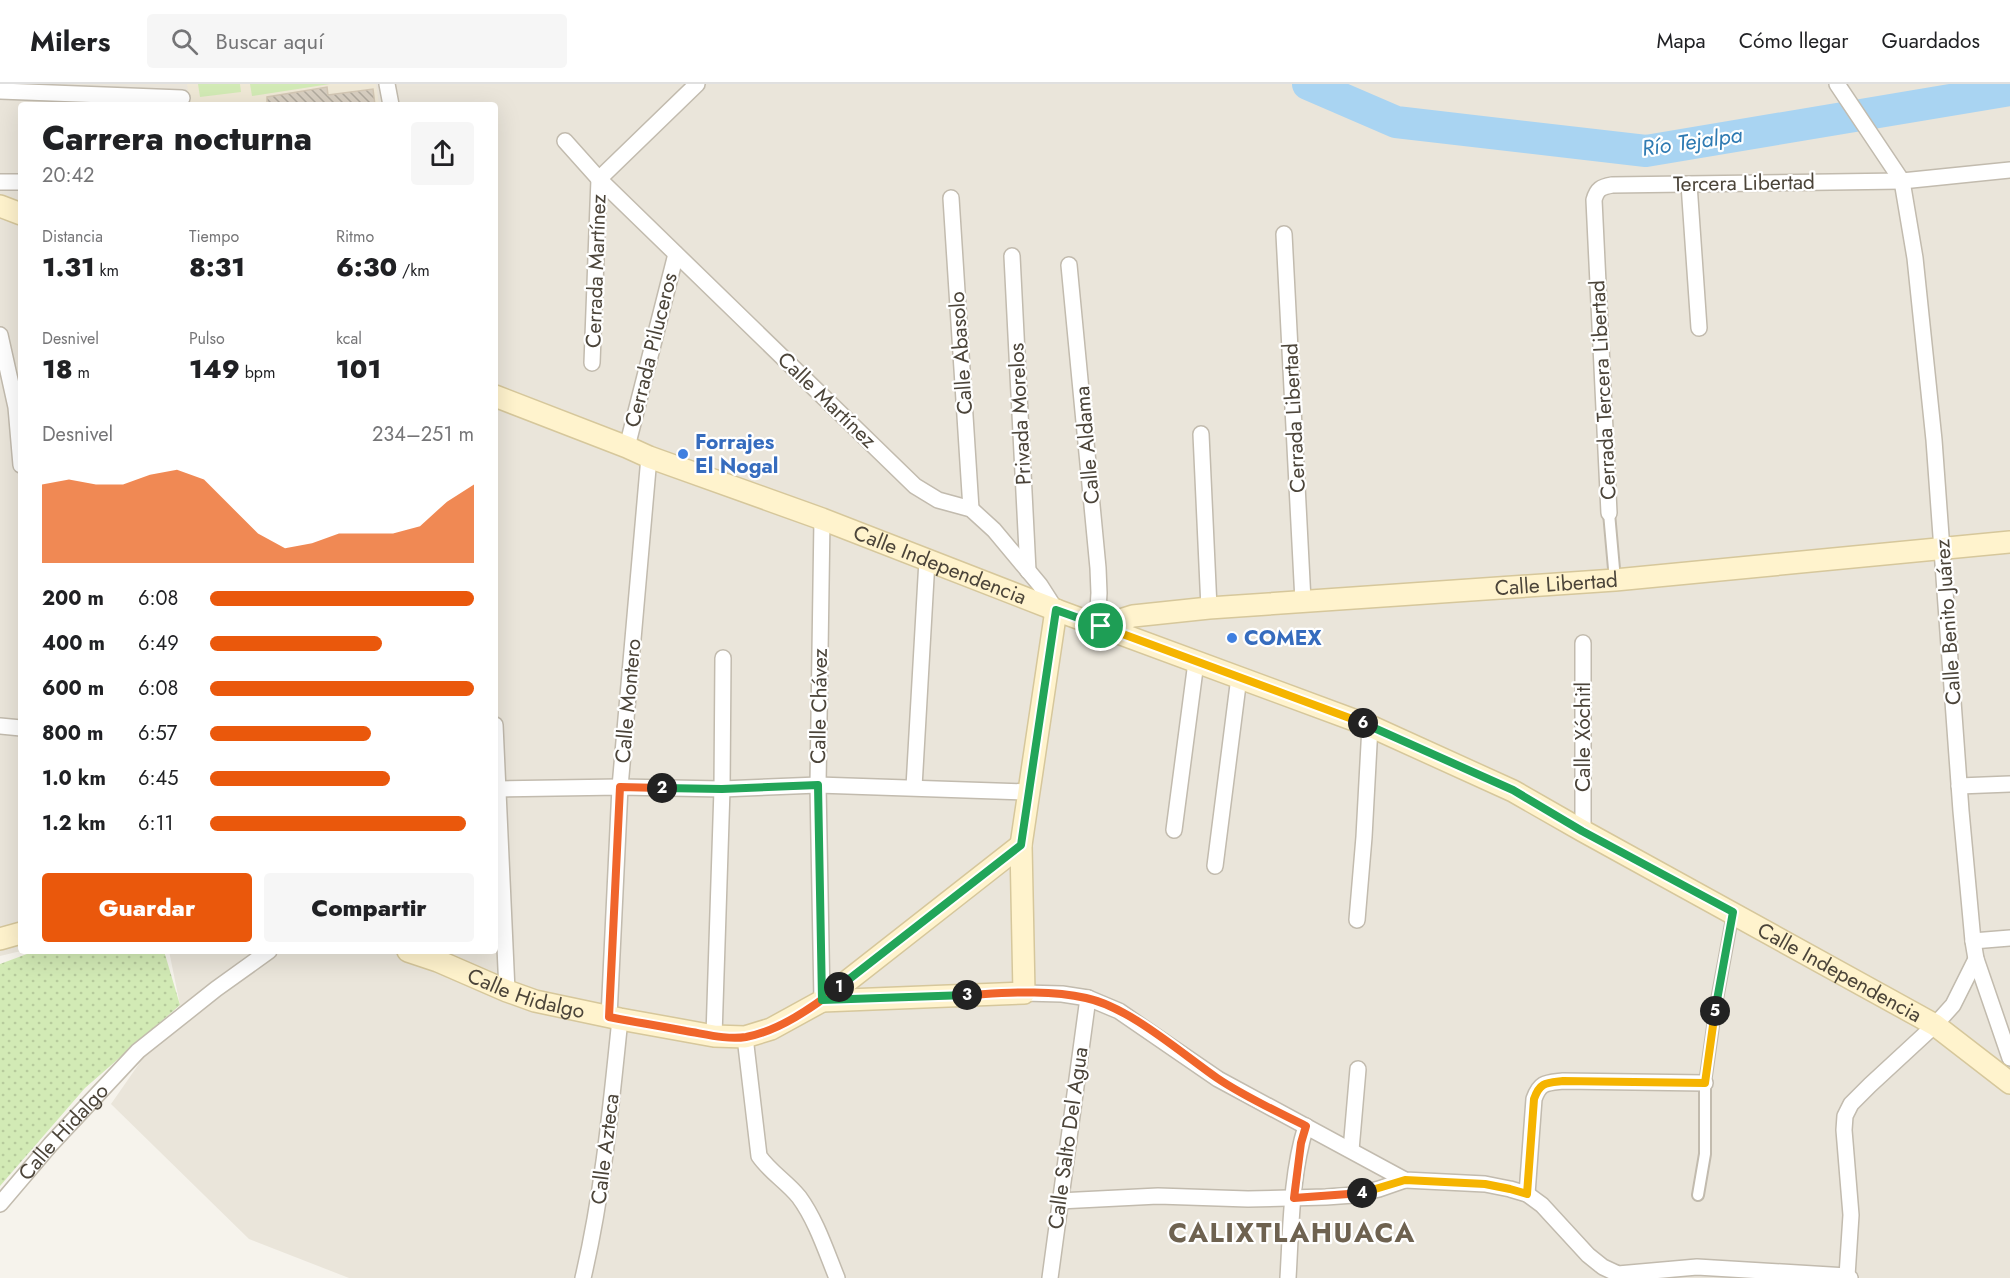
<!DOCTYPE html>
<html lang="es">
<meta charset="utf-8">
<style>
body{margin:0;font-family:Jost,sans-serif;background:#f6f6f6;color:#202124;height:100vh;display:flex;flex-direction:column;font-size:22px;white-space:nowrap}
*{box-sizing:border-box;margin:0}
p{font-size:20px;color:#757577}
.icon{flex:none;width:33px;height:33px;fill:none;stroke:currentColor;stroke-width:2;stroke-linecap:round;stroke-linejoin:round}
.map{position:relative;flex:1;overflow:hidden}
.drawer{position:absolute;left:18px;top:18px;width:480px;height:852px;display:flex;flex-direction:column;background:#fff;border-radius:6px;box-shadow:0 6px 24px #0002}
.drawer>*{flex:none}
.pin{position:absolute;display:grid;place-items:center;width:51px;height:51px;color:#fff;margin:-26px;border:3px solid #fff;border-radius:50%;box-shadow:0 2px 6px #0007}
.km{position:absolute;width:30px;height:30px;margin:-15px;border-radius:50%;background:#222;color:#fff;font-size:16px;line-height:30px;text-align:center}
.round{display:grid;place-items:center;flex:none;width:63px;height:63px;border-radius:6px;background:#f6f6f6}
.headline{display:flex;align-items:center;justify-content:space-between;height:102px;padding:0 24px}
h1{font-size:33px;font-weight:800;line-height:45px}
.stats{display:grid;grid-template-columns:repeat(3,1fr);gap:9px;height:102px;padding:6px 24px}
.stats div{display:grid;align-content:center}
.stats b{font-size:26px;font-weight:800}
.stats small{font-size:16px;font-weight:400}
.stats p{font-size:16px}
.chart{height:168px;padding:12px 24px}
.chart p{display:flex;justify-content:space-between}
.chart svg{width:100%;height:108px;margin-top:6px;fill:#ea580c;opacity:.7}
.action{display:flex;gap:12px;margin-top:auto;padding:12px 24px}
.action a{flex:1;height:69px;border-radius:6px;background:#ea580c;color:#fff;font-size:24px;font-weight:800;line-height:69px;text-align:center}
.action a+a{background:#f6f6f6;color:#202124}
ul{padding:0 24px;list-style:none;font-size:20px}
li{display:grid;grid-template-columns:96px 72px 1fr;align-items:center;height:45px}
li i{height:15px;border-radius:8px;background:#ea580c}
header{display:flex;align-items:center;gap:36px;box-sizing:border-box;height:84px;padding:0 30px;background:#fff;border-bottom:2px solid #e0e0e0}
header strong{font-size:28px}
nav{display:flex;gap:33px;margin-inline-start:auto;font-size:21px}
.search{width:420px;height:54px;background:#f6f6f6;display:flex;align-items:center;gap:15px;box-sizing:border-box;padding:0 21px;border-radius:6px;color:#757577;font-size:22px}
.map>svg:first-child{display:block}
.residential{fill:#eae5da}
.education{fill:#efe8d6}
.grass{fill:url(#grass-dots)}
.pitch{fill:#d2eab5}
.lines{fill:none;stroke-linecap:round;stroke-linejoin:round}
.river{stroke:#a9d4f2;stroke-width:32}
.building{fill:url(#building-back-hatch);stroke:#d3c7b4;stroke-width:1.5}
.pedestrian-casing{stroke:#c2bbae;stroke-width:14}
.minor-casing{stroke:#c2bbae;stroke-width:18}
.secondary-casing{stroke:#d6c79b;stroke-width:24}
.pedestrian{stroke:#fff;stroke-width:10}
.minor{stroke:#fff;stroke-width:15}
.secondary{stroke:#fff3cd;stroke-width:21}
.split-1-casing{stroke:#fff;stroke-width:12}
.split-2-casing{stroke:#fff;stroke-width:12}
.split-3-casing{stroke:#fff;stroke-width:12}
.split-4-casing{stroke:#fff;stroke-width:12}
.split-5-casing{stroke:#fff;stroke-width:12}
.split-6-casing{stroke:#fff;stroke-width:12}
.split-7-casing{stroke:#fff;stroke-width:12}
.split-1{stroke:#22a559;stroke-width:8}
.split-2{stroke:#f0652b;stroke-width:8}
.split-3{stroke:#22a559;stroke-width:8}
.split-4{stroke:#f0652b;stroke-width:8}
.split-5{stroke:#f5b400;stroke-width:8}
.split-6{stroke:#22a559;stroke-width:8}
.split-7{stroke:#f5b400;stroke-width:8}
.shop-dot{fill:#3f7fe0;stroke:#fff;stroke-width:2}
.labels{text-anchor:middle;stroke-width:4.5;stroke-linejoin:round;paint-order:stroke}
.street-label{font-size:21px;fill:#4b4439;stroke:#fff}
.shop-label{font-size:21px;font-weight:bold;fill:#366cbe;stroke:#fff;text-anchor:start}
.water-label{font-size:22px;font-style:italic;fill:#2e7ab2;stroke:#fff}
.district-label{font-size:27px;font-weight:bold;letter-spacing:1.5px;fill:#6e6250;stroke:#fff}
</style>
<header>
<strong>Milers</strong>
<div class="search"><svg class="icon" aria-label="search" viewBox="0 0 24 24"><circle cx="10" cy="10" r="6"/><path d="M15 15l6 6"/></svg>Buscar aquí</div>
<nav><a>Mapa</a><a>Cómo llegar</a><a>Guardados</a></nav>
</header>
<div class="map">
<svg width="2010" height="1194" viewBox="0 0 2010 1194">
<defs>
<pattern id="grass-dots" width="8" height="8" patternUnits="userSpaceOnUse" patternTransform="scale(1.5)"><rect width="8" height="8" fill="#d2eab5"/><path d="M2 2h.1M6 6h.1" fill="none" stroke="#b6ca9c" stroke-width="1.8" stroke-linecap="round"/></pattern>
<pattern id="building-back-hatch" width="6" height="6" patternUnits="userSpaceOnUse" patternTransform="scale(1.5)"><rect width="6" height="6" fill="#d8cfc1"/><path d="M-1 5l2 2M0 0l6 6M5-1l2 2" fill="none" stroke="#b1aa9e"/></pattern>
</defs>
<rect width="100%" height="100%" fill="#f6f3ec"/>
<!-- residential -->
<path class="residential" d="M 0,0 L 2010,0 L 2010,1194 L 349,1194 L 249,1155 L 111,1020 L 180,921 L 169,867 L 495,867 L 495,21 L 21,21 L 21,867 L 0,872 Z"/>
<!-- education -->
<path class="education" d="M 187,0 L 376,0 L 379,21 L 190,21 Z"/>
<!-- grass -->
<path class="grass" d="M 35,867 L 164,867 L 180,921 L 85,1004 L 0,1102 L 0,880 Z"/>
<!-- pitch -->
<g class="pitch">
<path d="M 198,0 L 240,0 L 241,8 L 200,13 Z"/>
<path d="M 250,0 L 330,0 L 252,12 Z"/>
</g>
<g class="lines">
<!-- river -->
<path class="river" d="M 1308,0 L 1396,38 L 1646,67 L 2010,6"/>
</g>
<!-- building -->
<path class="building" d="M 327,3 L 328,11 L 373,5 L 375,21 L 267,21 L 267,13 Z"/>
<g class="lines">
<!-- pedestrian casing -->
<g class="pedestrian-casing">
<g id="pedestrian">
<path d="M 1609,429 L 1615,496"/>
<path d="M 1698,1111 L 1705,1070 L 1705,999 L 1716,921 L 1733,829"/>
</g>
</g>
<!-- minor casing -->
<g class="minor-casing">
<g id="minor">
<path d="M 387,0 L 391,21"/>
<path d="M 1837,0 L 1902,97 L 1915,174 L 1934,356 L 1961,727 L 1973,857 L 1976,875 L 2010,974"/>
<path d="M 0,7 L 182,14"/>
<path d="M 565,57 L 599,95 L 915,402 L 938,416 L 971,425 L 994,446 L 1040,501 L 1056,526"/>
<path d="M 599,95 L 697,0"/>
<path d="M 0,98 L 21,98"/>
<path d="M 1689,100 L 1699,244"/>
<path d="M 951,114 L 971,425"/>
<path d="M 1284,150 L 1303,517"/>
<path d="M 1012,172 L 1028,487"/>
<path d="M 1069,181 L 1098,484 L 1099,509 L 1097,541"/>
<path d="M 0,251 L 16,323 L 21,381"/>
<path d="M 592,279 L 599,95"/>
<path d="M 1201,350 L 1209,524"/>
<path d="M 627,363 L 676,170"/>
<path d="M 1609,429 L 1594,116 C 1597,105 1601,103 1612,101 L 1902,97 L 2010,86"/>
<path d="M 495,641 L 507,907"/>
<path d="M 0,642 L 21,644"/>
<path d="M 1959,702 L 2010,700"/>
<path d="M 914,703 L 927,476"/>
<path d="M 495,707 L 499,705 L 620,703 L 722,705 L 818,701 L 1028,708"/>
<path d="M 1174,746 L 1196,578"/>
<path d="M 1583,747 L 1583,559"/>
<path d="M 1215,782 L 1239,593"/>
<path d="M 1357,836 L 1364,753 L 1370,642"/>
<path d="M 1973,857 L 2010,854"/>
<path d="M 1024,909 L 1062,910 L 1088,914 L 1119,927 L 1218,995 L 1405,1096 L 1485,1100 L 1510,1105 L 1527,1110 L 1542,1121 L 1588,1171 L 1603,1183 L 1618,1190 L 1697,1183 L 1847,1192 L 1850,1194"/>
<path d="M 822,917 L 818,701 L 822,435"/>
<path d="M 609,933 L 620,703 L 649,373"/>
<path d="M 714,952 L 722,705 L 723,574"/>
<path d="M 745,953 L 759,1072 C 770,1088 787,1098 799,1113 C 816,1136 826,1167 837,1194"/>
<path d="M 1351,1066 L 1358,985"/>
<path d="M 1527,1110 L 1534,1015 C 1540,998 1546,999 1563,997 L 1705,999"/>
<path d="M 1059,1117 L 1158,1112 L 1248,1115 L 1326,1113 L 1354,1111 L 1379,1105 L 1405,1096"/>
<path id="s1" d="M 0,1120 L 51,1060 L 138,967 L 216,905 L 269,867"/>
<path d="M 1847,1192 L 1851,1131 L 1844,1046 L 1845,1032 L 1851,1020 L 1870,1001 L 1935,941 L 1953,921 L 1976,875"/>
<path d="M 583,1194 C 603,1109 611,1022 620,935"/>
<path d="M 1050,1194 L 1088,914"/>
<path d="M 1288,1194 C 1291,1144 1291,1090 1306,1042"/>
</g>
</g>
<!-- secondary casing -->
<g class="secondary-casing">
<g id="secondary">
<path d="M 0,122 L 21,130"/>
<path id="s2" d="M 495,312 L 627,363 L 649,373 L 822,435 L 1056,526 L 1370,642 L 1513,707 L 1583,747 L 1935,941 L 2010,999"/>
<path id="s3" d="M 1101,542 L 1133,532 L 1209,524 L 1615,496 L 2010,458"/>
<path d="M 0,855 L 21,849"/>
<path id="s4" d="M 408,867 L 438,877 L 507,907 L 535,917 L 620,935 L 714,952 L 745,953 L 771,945 L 822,917 L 1021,761"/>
<path d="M 822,917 L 1024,909 L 1021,761 L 1056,526"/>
</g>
</g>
<!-- pedestrian -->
<use href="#pedestrian" class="pedestrian"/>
<!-- minor -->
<use href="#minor" class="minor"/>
<!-- secondary -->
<use href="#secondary" class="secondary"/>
</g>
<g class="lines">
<!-- split-1 casing -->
<g class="split-1-casing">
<path id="split-1" d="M 839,903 L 1021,761 L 1056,526 L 1101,542"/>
</g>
<!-- split-2 casing -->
<g class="split-2-casing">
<path id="split-2" d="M 662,704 L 620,703 L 609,933 C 634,938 660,942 686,947 C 705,950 727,956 746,953 C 779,947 813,923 839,903"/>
</g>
<!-- split-3 casing -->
<g class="split-3-casing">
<path id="split-3" d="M 662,704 L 722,705 L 818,701 L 822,916 L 967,911"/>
</g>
<!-- split-4 casing -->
<g class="split-4-casing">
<path id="split-4" d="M 967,911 C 1006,909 1047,905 1086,914 C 1129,923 1181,969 1217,994 C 1245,1013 1276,1027 1306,1042 L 1301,1059 L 1294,1114 L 1362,1109"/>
</g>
<!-- split-5 casing -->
<g class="split-5-casing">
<path id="split-5" d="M 1362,1109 L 1405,1096 L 1485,1100 L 1510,1105 L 1527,1110 L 1534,1015 C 1540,998 1546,999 1563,997 L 1705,999 L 1715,927"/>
</g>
<!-- split-6 casing -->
<g class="split-6-casing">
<path id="split-6" d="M 1363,639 L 1513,706 L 1582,747 L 1733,828 L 1715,927"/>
</g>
<!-- split-7 casing -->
<g class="split-7-casing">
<path id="split-7" d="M 1101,542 L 1363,639"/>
</g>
<!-- split-1 -->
<use href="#split-1" class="split-1"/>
<!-- split-2 -->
<use href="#split-2" class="split-2"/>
<!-- split-3 -->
<use href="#split-3" class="split-3"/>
<!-- split-4 -->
<use href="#split-4" class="split-4"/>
<!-- split-5 -->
<use href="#split-5" class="split-5"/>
<!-- split-6 -->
<use href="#split-6" class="split-6"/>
<!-- split-7 -->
<use href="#split-7" class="split-7"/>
</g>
<!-- markers -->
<g class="shop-dot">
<circle cx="683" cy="370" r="6"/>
<circle cx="1232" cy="554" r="6"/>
</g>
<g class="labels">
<!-- street labels -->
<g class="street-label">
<text transform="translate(1744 99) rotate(-1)" y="7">Tercera Libertad</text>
<text transform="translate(596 187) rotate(-88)" y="7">Cerrada Martínez</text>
<text transform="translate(651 266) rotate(-76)" y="7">Cerrada Piluceros</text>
<text transform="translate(961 269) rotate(-94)" y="7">Calle Abasolo</text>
<text transform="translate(1603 306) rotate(-93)" y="7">Cerrada Tercera Libertad</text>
<text transform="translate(827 316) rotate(44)" y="7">Calle Martínez</text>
<text transform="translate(1020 330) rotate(-93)" y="7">Privada Morelos</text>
<text transform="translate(1294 334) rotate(-93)" y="7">Cerrada Libertad</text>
<text transform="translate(1087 361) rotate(-95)" y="7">Calle Aldama</text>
<text dy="7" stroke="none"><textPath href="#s2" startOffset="476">Calle Independencia</textPath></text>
<text dy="7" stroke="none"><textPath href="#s3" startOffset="458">Calle Libertad</textPath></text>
<text transform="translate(1948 538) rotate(-94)" y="7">Calle Benito Juárez</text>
<text transform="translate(628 617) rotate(-85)" y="7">Calle Montero</text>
<text transform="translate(819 622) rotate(-89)" y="7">Calle Chávez</text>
<text transform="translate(1583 653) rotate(-90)" y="7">Calle Xóchitl</text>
<text dy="7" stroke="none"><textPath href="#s2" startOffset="1466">Calle Independencia</textPath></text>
<text dy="7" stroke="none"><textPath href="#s4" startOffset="126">Calle Hidalgo</textPath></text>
<text dy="7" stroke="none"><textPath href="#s1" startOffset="96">Calle Hidalgo</textPath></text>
<text transform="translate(1068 1054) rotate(-82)" y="7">Calle Salto Del Agua</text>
<text transform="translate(605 1065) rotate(-83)" y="7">Calle Azteca</text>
</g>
<!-- shop labels -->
<g class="shop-label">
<text x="695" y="365">Forrajes<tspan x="695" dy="24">El Nogal</tspan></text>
<text x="1244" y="561">COMEX</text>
</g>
<!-- water labels -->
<g class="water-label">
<text transform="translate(1692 57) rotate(-8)" y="8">Río Tejalpa</text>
</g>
<!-- district labels -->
<g class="district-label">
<text x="1292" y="1158">CALIXTLAHUACA</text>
</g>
</g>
</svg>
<div class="pin" style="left:1101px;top:542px;background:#1e9e55"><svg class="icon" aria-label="arrive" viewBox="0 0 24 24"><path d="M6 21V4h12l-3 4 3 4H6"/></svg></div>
<b class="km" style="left:839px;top:903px">1</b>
<b class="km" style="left:662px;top:704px">2</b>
<b class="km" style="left:967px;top:911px">3</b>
<b class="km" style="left:1362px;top:1109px">4</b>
<b class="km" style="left:1715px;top:927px">5</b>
<b class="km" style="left:1363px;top:639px">6</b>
<section class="drawer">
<div class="headline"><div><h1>Carrera nocturna</h1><p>20:42</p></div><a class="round"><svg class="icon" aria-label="share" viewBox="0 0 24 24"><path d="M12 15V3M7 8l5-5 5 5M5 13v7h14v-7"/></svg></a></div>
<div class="stats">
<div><p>Distancia</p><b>1.31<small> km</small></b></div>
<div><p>Tiempo</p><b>8:31</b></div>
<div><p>Ritmo</p><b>6:30<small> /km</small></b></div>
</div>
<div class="stats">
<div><p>Desnivel</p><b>18<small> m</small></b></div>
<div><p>Pulso</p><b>149<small> bpm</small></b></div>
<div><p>kcal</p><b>101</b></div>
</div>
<div class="chart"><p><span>Desnivel</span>234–251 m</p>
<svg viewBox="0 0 160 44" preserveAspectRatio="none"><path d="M0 44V12L10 10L20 12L30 12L40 8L50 6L60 10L70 21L80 32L90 38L100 36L110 32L120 32L130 32L140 29L150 19L160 12V44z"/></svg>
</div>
<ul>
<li><b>200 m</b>6:08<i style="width:100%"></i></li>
<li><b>400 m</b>6:49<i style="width:65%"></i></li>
<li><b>600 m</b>6:08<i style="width:100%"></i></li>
<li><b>800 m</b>6:57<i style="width:61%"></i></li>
<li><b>1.0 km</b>6:45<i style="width:68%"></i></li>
<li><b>1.2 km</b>6:11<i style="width:97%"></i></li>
</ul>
<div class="action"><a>Guardar</a><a>Compartir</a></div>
</section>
</div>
